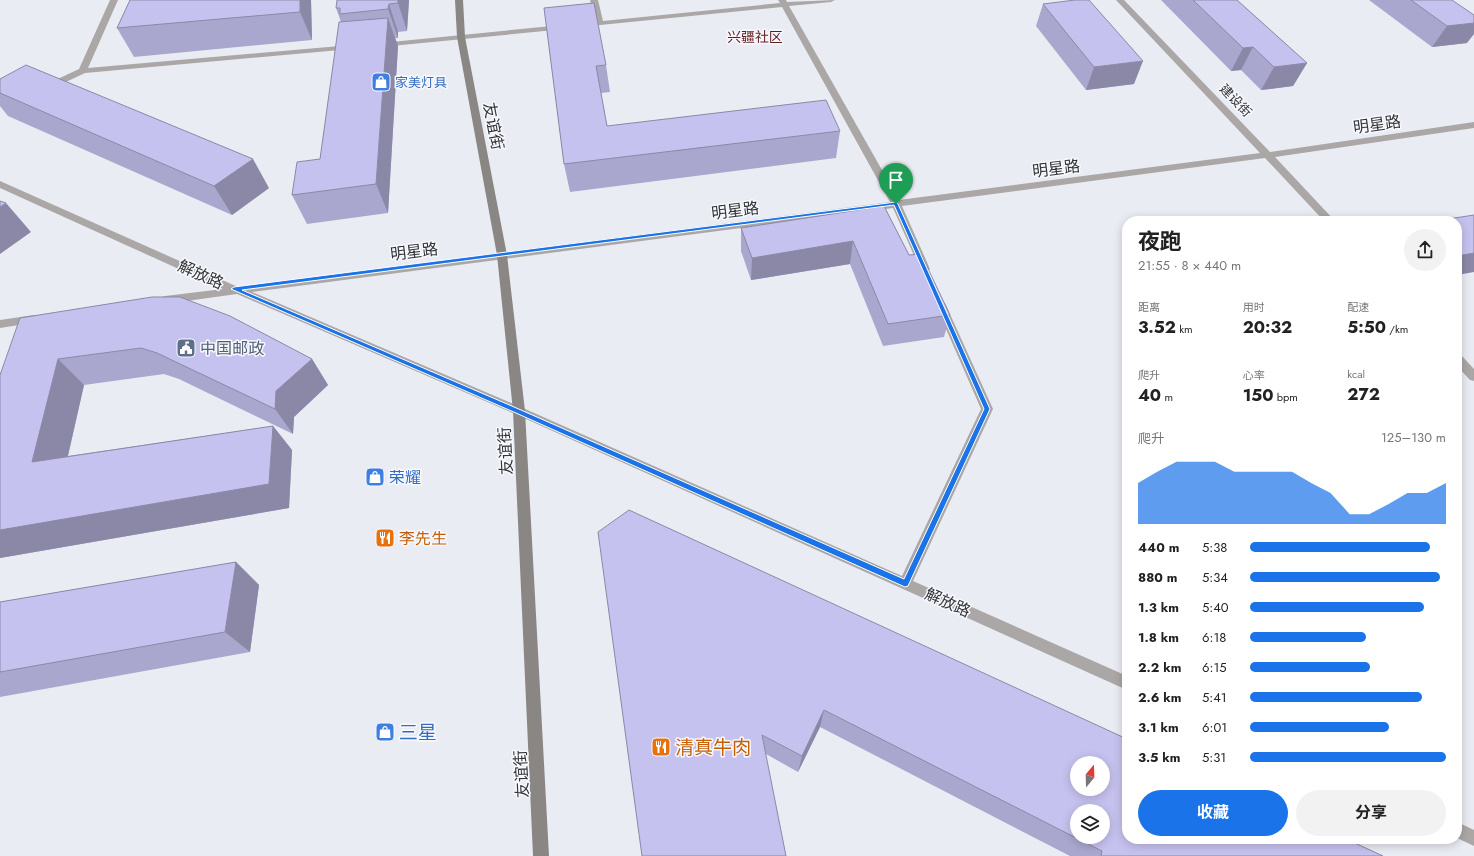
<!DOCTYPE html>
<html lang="zh">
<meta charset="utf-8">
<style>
body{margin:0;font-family:Jost,"Noto Sans SC",sans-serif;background:#f2f2f2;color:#222;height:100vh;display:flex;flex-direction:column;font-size:15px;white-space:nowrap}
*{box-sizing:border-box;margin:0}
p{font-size:13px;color:#767676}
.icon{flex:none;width:22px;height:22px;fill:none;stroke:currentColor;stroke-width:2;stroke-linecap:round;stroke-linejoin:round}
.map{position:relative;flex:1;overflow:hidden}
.panel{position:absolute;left:1122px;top:216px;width:340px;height:628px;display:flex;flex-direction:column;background:#fff;border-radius:16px;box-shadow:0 2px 10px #0003}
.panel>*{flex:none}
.needle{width:26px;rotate:19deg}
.tools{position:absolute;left:1070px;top:756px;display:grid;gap:8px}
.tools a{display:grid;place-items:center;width:40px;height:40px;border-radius:50%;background:#fff;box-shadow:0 2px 10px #0003;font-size:20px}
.pin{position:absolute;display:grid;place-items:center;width:34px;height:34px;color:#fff;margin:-41px -17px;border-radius:50% 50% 50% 0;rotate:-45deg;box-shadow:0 0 4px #0007}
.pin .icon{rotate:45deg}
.round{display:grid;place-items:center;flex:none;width:42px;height:42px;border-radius:21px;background:#f2f2f2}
.overview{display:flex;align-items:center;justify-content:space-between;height:68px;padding:0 16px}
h1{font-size:22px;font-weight:700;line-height:30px}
.figures{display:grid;grid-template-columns:repeat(3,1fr);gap:6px;height:68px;padding:4px 16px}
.figures div{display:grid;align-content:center}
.figures b{font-size:17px;font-weight:700}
.figures small{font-size:11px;font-weight:400}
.figures p{font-size:11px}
.chart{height:112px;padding:8px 16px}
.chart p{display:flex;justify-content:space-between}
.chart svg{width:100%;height:72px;margin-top:4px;fill:#1a73e8;opacity:.7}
.cta{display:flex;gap:8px;margin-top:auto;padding:8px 16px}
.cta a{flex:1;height:46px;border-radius:24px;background:#1a73e8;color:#fff;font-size:16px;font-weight:700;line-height:46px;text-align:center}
.cta a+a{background:#f2f2f2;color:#222}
ul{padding:0 16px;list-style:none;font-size:13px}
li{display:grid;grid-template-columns:64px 48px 1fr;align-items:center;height:30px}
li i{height:10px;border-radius:5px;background:#1a73e8}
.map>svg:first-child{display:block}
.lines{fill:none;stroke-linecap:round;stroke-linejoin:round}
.street{fill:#aaa7a6;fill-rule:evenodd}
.secondary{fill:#8a8684;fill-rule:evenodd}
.wall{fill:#aaa7ce}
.shaded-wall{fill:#8b88a7}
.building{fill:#c6c2ef;stroke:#8b88a7;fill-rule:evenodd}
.route{fill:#1a73e8;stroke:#fff;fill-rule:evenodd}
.labels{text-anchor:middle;stroke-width:3;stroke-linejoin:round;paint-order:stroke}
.far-shop-label{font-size:13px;fill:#366cbe;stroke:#f8f9ff;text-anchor:start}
.far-street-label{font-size:13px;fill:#323335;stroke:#f8f9ff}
.far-neighbourhood-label{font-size:14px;fill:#611c1d;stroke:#f8f9ff}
.street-label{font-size:16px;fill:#323335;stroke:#f8f9ff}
.service-label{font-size:16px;fill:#4e5e75;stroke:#f8f9ff;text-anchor:start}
.shop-label{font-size:16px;fill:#366cbe;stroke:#f8f9ff;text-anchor:start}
.food-label{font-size:16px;fill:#c56008;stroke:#f8f9ff;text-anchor:start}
.near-shop-label{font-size:19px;fill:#366cbe;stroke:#f8f9ff;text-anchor:start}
.near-food-label{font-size:19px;fill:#c56008;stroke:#f8f9ff;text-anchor:start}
</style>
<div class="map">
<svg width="1474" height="856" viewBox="0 0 1474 856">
<rect width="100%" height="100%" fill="#eaecf3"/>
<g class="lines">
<!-- street -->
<g class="street">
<path d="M 110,0 L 118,0 L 88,68 L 351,45 L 355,47 L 351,49 L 85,73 L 51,89 L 45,89 L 45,85 L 79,69 Z"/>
<path d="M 590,0 L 598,0 L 603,21 L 780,3 L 778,0 L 786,0 L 787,2 L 835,0 L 831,2 L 789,6 L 899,200 L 1260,153 L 1116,0 L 1124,0 L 1270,152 L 1474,122 L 1474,128 L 1275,157 L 1335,221 L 1324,221 L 1265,158 L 902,206 L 930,269 L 925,273 L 920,269 L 893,208 L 252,292 L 523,408 L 902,576 L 981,409 L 936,306 L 937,303 L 945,303 L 993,409 L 913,581 L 1127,676 L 1127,690 L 515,414 L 237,294 L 165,304 L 161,303 L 160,300 L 161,297 L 165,296 L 223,289 L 0,188 L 0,181 L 238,287 L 890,202 L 782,7 L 580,27 L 580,23 L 596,21 Z"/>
<path d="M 562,25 L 566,27 L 565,29 L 381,47 L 377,45 L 381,43 Z"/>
<path d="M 34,315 L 39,319 L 38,322 L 0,328 L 0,320 Z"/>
<path d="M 1457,354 L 1461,355 L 1474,369 L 1474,381 L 1470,380 L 1457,366 Z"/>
<path d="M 1457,822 L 1474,830 L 1474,846 L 1457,838 Z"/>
</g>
<!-- secondary -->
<path class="secondary" d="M 455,0 L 463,0 L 465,37 L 507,255 L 525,411 L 549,856 L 533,856 L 513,411 L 497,255 L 457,37 Z"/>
</g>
<!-- wall -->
<g class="wall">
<path d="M 130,0 L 311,0 L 312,40 L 134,57 L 117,28 Z"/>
<path d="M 409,0 L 407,31 L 398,32 L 398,38 L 395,38 L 398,46 L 388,213 L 307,224 L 292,195 L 320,159 L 341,22 L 336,8 Z"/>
<path d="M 1161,0 L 1237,0 L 1307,63 L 1293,86 L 1261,90 L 1241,70 L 1231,71 Z"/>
<path d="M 1369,0 L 1452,0 L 1467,43 L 1432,47 Z"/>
<path d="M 1043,4 L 1134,84 L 1086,90 L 1036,26 Z"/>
<path d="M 544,8 L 606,65 L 610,92 L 601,93 L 607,126 L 840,131 L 836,158 L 570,192 L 564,164 Z"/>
<path d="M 0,79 L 269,188 L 232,215 L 8,116 L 0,106 Z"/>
<path d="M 884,206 L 909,255 L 950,315 L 944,337 L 883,346 L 850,264 L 751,280 L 741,251 L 741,228 Z"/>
<path d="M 20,318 L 312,359 L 328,385 L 294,417 L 293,434 L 179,379 L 164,374 L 84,385 L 68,456 L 273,426 L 292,450 L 289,508 L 0,558 Z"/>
<path d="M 598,532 L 1383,856 L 1070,856 L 820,727 L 798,772 L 766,754 Z"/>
<path d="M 236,562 L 259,585 L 250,652 L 0,697 L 0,602 Z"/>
</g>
<!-- shaded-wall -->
<g class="shaded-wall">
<path d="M 300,0 L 311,0 L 312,40 L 300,12 Z"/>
<path d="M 398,0 L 409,0 L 407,31 L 398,3 Z"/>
<path d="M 389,4 L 398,32 L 398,38 L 388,9 Z"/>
<path d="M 388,18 L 398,46 L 388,213 L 376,184 Z"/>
<path d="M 1474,23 L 1474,34 L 1467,43 L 1432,47 L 1447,26 Z"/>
<path d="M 1253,47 L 1241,70 L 1231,71 L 1243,48 Z"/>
<path d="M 1143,61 L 1134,84 L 1086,90 L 1094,67 Z"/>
<path d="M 1307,63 L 1293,86 L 1261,90 L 1274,67 Z"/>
<path d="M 253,159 L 269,188 L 232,215 L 214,186 Z"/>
<path d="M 6,203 L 31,232 L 0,254 L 0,207 Z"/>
<path d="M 853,241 L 850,264 L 751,280 L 752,258 Z"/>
<path d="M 1474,253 L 1474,272 L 1457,275 L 1457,256 Z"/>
<path d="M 58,359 L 84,385 L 61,486 L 32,462 Z"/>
<path d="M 312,359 L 328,385 L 294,417 L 293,434 L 275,409 L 276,391 Z"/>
<path d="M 273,426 L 292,450 L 289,508 L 0,558 L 0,530 Z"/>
<path d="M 236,562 L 259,585 L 250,652 L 225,632 Z"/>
<path d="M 824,710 L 820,727 L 798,772 L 802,756 Z"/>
</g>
<!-- building -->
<g class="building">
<path d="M 130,0 L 300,0 L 300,12 L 117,28 Z"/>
<path d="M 337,0 L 398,0 L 398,3 L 389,4 L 388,9 L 340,14 L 340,8 L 336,8 Z"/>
<path d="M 1075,0 L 1089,0 L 1143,61 L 1094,67 L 1043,4 Z"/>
<path d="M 1193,0 L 1237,0 L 1307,63 L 1274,67 L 1253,47 L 1243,48 Z"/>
<path d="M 1411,0 L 1452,0 L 1474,15 L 1474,23 L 1447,26 Z"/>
<path d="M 594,3 L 606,65 L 596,66 L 607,126 L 826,100 L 840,131 L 564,164 L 544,8 Z"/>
<path d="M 388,18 L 376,184 L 292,195 L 297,162 L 320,159 L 339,22 Z"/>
<path d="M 26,65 L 253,159 L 214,186 L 0,93 L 0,79 Z"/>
<path d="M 0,201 L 6,203 L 0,207 Z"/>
<path d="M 884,206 L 909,255 L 921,254 L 950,315 L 888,324 L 853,241 L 752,258 L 741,228 Z"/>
<path d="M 1474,215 L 1474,253 L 1457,256 L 1457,221 L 1435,221 Z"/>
<path d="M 152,297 L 180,297 L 230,316 L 312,359 L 276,391 L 275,409 L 157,353 L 141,348 L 58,359 L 32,462 L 273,426 L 269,484 L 0,530 L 0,375 L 20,318 Z"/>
<path d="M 629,510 L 1127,739 L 1127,839 L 1346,839 L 1383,856 L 1101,856 L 1102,851 L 824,710 L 802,756 L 762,735 L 786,856 L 642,856 L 598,532 ZM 1077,763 L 1103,763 L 1103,789 L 1077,789 ZM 1077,811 L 1103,811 L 1103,837 L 1077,837 Z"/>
<path d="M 236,562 L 225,632 L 0,672 L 0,602 Z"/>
</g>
<!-- route -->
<path class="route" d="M 896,202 L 898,204 L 990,409 L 908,586 L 905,587 L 516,413 L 231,289 L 234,287 ZM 894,205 L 984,409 L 904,579 L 521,410 L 242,290 Z"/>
<!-- icons -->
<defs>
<g id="shop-square" transform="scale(1)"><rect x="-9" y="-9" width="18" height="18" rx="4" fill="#3f7fe0" stroke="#f8f9ff"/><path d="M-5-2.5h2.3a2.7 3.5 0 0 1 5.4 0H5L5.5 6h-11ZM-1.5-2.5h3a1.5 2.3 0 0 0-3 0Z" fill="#fff"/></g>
<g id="civic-square" transform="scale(1)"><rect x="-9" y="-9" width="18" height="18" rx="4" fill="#5c6f8a" stroke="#f8f9ff"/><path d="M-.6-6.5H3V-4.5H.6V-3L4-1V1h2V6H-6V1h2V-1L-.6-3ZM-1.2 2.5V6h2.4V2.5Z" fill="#fff"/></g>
<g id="restaurant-square" transform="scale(1)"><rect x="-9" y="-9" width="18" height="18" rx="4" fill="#e8710a" stroke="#f8f9ff"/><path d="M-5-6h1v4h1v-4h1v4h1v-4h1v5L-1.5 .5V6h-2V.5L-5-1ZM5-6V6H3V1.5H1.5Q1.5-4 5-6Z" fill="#fff"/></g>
</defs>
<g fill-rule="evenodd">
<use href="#shop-square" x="381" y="82"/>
<use href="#civic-square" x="186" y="348"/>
<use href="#shop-square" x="375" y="477"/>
<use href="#restaurant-square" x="385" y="538"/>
<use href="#shop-square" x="385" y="732"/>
<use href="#restaurant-square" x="661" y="747"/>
</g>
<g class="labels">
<!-- far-shop labels -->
<g class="far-shop-label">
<text x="395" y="87">家美灯具</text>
</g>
<!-- far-street labels -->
<g class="far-street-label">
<text transform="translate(1236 100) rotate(46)" y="5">建设街</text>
</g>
<!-- far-neighbourhood labels -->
<g class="far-neighbourhood-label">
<text x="755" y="42">兴疆社区</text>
</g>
<!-- street labels -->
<g class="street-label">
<text transform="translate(1377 124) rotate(-8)" y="6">明星路</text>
<text transform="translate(494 126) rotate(79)" y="6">友谊街</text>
<text transform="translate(1056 168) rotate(-7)" y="6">明星路</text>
<text transform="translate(735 210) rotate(-7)" y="6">明星路</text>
<text transform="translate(414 251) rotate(-7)" y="6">明星路</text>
<text transform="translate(201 274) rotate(24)" y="6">解放路</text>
<text transform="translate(505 451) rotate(-93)" y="6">友谊街</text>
<text transform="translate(948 602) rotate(24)" y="6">解放路</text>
<text transform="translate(521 774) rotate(-93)" y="6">友谊街</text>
</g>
<!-- service labels -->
<g class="service-label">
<text x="200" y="354">中国邮政</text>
</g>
<!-- shop labels -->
<g class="shop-label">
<text x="389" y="483">荣耀</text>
</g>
<!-- food labels -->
<g class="food-label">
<text x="399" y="544">李先生</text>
</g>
<!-- near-shop labels -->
<g class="near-shop-label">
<text x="399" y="739">三星</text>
</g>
<!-- near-food labels -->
<g class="near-food-label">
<text x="675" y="754">清真牛肉</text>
</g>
</g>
</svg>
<div class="tools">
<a><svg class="needle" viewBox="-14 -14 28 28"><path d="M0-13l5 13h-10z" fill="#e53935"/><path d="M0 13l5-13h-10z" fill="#767676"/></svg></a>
<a><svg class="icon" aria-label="layers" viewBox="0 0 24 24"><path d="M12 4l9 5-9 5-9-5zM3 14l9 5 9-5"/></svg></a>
</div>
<div class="pin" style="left:896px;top:204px;background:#1e9e55"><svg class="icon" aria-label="arrive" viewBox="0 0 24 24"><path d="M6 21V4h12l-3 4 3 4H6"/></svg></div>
<section class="panel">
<div class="overview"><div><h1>夜跑</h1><p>21:55 · 8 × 440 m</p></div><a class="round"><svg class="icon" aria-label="share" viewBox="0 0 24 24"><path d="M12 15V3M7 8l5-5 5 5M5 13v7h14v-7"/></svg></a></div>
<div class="figures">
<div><p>距离</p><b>3.52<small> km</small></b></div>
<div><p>用时</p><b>20:32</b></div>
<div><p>配速</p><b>5:50<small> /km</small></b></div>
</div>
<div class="figures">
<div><p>爬升</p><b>40<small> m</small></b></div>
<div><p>心率</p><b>150<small> bpm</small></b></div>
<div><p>kcal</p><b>272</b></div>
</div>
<div class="chart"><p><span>爬升</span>125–130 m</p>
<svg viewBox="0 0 160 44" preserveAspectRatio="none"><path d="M0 44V19L10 12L20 6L30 6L40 6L50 12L60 12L70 12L80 12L90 19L100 25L110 38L120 38L130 32L140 25L150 25L160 19V44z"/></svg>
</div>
<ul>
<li><b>440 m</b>5:38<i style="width:92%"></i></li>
<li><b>880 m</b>5:34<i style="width:97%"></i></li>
<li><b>1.3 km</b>5:40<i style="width:89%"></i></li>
<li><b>1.8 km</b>6:18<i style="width:59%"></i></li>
<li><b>2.2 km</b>6:15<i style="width:61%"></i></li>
<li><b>2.6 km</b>5:41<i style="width:88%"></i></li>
<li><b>3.1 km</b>6:01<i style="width:71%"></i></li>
<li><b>3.5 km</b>5:31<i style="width:100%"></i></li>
</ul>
<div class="cta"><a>收藏</a><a>分享</a></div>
</section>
</div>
